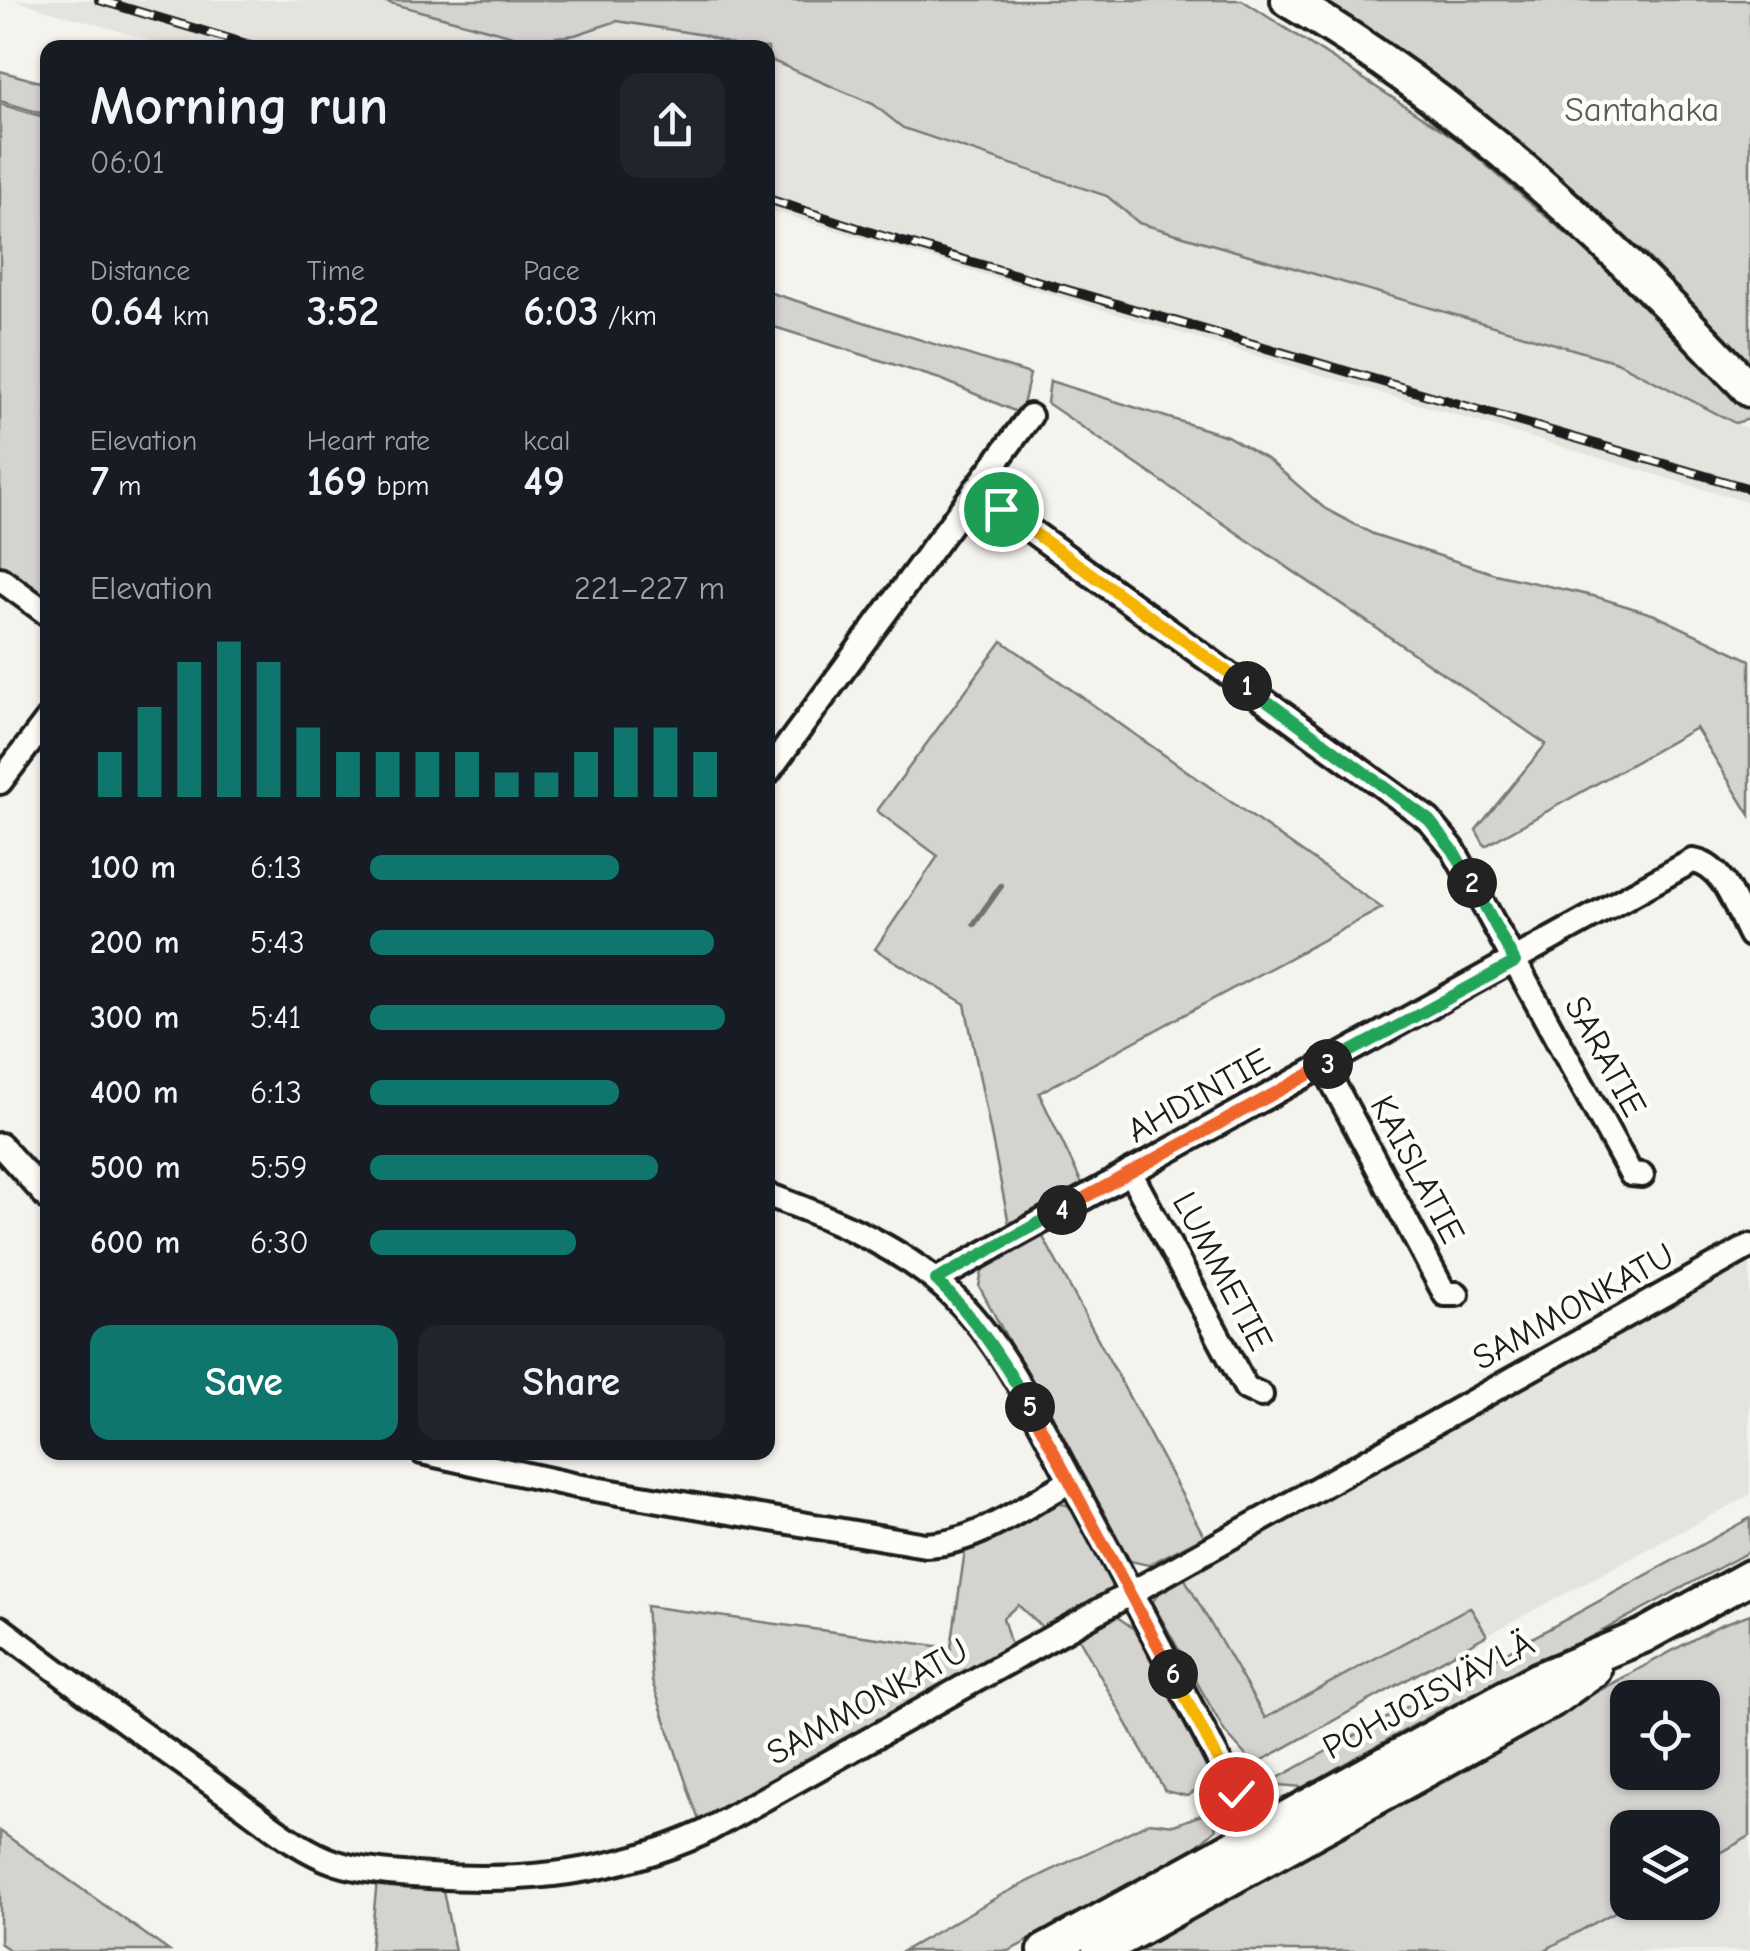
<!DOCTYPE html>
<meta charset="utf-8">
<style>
body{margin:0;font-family:"Comic Neue",sans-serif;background:#20242c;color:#f1f3f6;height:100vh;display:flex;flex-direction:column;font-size:38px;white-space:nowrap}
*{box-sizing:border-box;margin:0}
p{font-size:32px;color:#9ea1a6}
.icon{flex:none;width:55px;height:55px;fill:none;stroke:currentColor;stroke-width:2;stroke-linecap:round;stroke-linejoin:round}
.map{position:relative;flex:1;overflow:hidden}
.panel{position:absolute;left:40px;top:40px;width:735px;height:1420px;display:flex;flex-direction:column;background:#171b24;border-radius:20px;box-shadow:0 2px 8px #0004}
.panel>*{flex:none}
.buttons{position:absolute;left:1610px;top:1680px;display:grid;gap:20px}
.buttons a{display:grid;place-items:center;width:110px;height:110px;border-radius:20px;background:#171b24;box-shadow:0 2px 8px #0004;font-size:50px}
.pin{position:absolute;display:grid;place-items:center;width:85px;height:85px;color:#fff;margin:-42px;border:5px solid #fff;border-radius:50%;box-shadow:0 2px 10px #0007}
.km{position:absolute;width:50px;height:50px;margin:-25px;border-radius:50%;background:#222;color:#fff;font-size:28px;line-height:50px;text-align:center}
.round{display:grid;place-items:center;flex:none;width:105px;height:105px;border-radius:20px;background:#20242c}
.head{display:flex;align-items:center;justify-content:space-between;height:170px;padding:0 50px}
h1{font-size:55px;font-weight:600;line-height:75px}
.metrics{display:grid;grid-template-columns:repeat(3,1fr);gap:15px;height:170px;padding:10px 50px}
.metrics div{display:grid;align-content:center}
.metrics b{font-size:42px;font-weight:600}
.metrics small{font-size:28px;font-weight:400}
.metrics p{font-size:28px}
.chart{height:280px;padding:20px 50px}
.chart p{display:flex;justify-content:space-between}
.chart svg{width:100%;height:180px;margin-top:10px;stroke:#0f766e;stroke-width:6}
.action{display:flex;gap:20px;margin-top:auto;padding:20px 50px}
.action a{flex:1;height:115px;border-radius:20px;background:#0f766e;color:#fff;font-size:40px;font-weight:600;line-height:115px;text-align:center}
.action a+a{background:#20242c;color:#f1f3f6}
ul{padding:0 50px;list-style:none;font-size:32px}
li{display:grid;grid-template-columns:160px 120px 1fr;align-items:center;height:75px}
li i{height:25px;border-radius:12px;background:#0f766e}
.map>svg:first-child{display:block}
.built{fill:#e4e3de}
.green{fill:#d4d3cf;stroke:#787876;stroke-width:2.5;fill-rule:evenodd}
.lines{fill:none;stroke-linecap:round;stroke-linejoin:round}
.stream{stroke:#72716f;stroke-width:6}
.street-casing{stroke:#1c1c1c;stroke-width:30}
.secondary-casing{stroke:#1c1c1c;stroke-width:40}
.street{stroke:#fdfcf7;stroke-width:22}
.secondary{stroke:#fdfcf7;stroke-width:32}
.rail-casing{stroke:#1c1c1c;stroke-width:10}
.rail{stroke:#fdfcf7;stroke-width:6;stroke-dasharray:19;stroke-linecap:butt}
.split-1-casing{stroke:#fff;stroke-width:20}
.split-2-casing{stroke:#fff;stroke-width:20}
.split-3-casing{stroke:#fff;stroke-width:20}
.split-4-casing{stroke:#fff;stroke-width:20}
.split-5-casing{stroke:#fff;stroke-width:20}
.split-6-casing{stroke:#fff;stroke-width:20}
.split-7-casing{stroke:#fff;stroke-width:20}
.split-1{stroke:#f5b400;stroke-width:12}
.split-2{stroke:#22a559;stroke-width:12}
.split-3{stroke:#22a559;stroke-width:12}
.split-4{stroke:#f0652b;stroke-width:12}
.split-5{stroke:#22a559;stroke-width:12}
.split-6{stroke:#f0652b;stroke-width:12}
.split-7{stroke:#f5b400;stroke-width:12}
.labels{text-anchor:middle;stroke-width:9;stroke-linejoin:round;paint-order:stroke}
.park-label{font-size:35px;fill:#5c5c5b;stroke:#fdfcf7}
.street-label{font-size:35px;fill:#1c1c1c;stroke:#fdfcf7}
</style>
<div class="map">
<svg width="1750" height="1951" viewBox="0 0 1750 1951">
<rect width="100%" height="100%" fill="#f4f3ee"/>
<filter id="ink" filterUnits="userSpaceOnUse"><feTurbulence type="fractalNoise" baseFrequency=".01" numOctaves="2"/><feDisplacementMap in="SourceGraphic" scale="20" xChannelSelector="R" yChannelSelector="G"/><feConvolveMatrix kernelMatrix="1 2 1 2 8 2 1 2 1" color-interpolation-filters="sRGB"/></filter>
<g filter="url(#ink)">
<!-- built -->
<g class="built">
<path d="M 14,0 L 379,0 L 528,40 L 575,35 L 616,21 L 704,35 L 738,47 L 173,47 Z"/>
<path d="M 768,59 L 873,104 L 903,128 L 1107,196 L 1139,223 L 1617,362 L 1750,430 L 1750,503 L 768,210 Z"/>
<path d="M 1750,1261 L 1750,1495 L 1487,1635 L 1471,1608 L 1264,1718 L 1182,1574 L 1320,1504 Z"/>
<path d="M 1750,1836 L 1750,1951 L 1543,1951 L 1631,1903 L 1702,1902 L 1703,1863 Z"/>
</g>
<!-- green -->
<g class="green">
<path d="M 379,0 L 1242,0 L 1456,139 L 1621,281 L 1750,412 L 1750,419 L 1735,423 L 1617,362 L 1139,223 L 1107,196 L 903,128 L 873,104 L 768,59 L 768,48 L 738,47 L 704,35 L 617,21 L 575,35 L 528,40 Z"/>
<path d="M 1312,0 L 1750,0 L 1750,365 L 1645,254 L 1457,97 Z"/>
<path d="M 0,71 L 47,84 L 47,115 L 0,101 Z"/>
<path d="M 0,104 L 47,118 L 47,603 L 0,568 Z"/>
<path d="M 768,292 L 1030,374 L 1021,414 L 943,380 L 768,325 Z"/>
<path d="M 1050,381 L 1227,436 L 1270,461 L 1324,508 L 1373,534 L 1495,574 L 1597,597 L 1655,615 L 1750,660 L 1750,815 L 1696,728 L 1485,846 L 1476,830 L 1546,744 L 1047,403 Z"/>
<path d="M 1002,641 L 1382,908 L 1039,1093 L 1084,1188 L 1010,1229 L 965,1004 L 875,949 L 938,856 L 877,811 Z"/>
<path d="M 1042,1235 L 1204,1536 L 1148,1565 L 1126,1560 L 979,1286 L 983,1267 Z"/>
<path d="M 1054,1503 L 1073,1506 L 1112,1576 L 1111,1593 L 1046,1631 L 1018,1605 L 1003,1618 L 1012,1649 L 700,1824 L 652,1681 L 646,1606 L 951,1648 L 965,1550 Z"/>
<path d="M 1750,1518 L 1750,1551 L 1491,1691 L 1443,1709 L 1303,1787 L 1267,1784 Z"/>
<path d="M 1182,1574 L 1265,1718 L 1470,1607 L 1487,1635 L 1254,1765 L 1225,1732 L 1152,1602 L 1166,1584 Z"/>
<path d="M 1113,1614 L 1136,1630 L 1213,1781 L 1187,1796 L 1165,1791 L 1076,1633 Z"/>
<path d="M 1750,1614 L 1750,1836 L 1703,1863 L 1702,1828 L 1628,1828 L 1628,1902 L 1631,1903 L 1543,1951 L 1122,1951 L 1718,1626 ZM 1628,1698 L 1702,1698 L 1702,1772 L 1628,1772 Z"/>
<path d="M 1212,1811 L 1216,1829 L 1188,1854 L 1009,1951 L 903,1951 L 1001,1895 L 1150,1822 L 1174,1825 Z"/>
<path d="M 0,1831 L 169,1951 L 11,1951 L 0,1943 Z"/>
<path d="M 377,1880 L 442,1885 L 455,1951 L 370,1951 Z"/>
</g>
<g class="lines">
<!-- stream -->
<path class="stream" d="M 974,924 L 1001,886"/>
<!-- street casing -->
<g class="street-casing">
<g id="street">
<path d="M 975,490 L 1429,820 L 1453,849 L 1631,1174 L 1642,1175"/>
<path d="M 0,579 L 48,614"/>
<path d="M 768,772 L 1030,416"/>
<path d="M 0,782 L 48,719"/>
<path d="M 1324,1066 L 1445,1294 L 1457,1294"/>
<path d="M 0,1145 L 48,1198"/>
<path d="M 1130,1172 L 1246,1388 L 1261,1395"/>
<path d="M 768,1195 C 825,1216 888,1241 936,1281 C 1000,1333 1036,1417 1075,1488 C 1139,1606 1201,1725 1262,1845"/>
<path d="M 936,1280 L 1692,861 C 1724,864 1736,909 1750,935"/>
<path d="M 422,1452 L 577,1486 L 925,1545 C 977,1544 1026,1505 1071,1481"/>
<path d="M 0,1628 C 77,1686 154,1744 234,1799 C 265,1821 300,1851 337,1863 C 365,1872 398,1874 428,1876 C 524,1883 614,1873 703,1833 L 1750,1246"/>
</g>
</g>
<!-- secondary casing -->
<g class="secondary-casing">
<g id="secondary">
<path d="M 1288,0 C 1464,103 1612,242 1750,390"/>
<path d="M 1045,1951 L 1537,1680 L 1643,1636 L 1750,1577"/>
<path d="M 1099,1951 L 1551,1701 L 1594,1670"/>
</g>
</g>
<!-- street -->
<use href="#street" class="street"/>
<!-- secondary -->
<use href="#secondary" class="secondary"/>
<!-- rail casing -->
<g class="rail-casing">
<g id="rail">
<path d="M 99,0 L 260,48"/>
<path d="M 768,199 L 879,235 L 1750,489"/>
</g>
</g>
<!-- rail -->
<use href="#rail" class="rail"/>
</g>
</g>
<g class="lines" filter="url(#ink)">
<!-- split-1 casing -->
<g class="split-1-casing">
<path id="split-1" d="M 1001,509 L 1247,686"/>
</g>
<!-- split-2 casing -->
<g class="split-2-casing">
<path id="split-2" d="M 1247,686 L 1429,820 L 1453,850 L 1472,883"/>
</g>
<!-- split-3 casing -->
<g class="split-3-casing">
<path id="split-3" d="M 1328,1064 L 1515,962 L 1472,883"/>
</g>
<!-- split-4 casing -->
<g class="split-4-casing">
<path id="split-4" d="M 1062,1210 L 1328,1064"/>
</g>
<!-- split-5 casing -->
<g class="split-5-casing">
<path id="split-5" d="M 1030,1407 C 1002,1360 976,1318 936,1280 L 1062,1210"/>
</g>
<!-- split-6 casing -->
<g class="split-6-casing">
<path id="split-6" d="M 1030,1407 L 1173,1674"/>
</g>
<!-- split-7 casing -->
<g class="split-7-casing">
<path id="split-7" d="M 1173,1674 L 1236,1794"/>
</g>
<!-- split-1 -->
<use href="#split-1" class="split-1"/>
<!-- split-2 -->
<use href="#split-2" class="split-2"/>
<!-- split-3 -->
<use href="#split-3" class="split-3"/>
<!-- split-4 -->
<use href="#split-4" class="split-4"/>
<!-- split-5 -->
<use href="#split-5" class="split-5"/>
<!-- split-6 -->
<use href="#split-6" class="split-6"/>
<!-- split-7 -->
<use href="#split-7" class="split-7"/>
</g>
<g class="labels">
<!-- park labels -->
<g class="park-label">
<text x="1642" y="121">Santahaka</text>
</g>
<!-- street labels -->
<g class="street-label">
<text transform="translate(1606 1056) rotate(61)" y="12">SARATIE</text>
<text transform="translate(1198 1095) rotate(-29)" y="12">AHDINTIE</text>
<text transform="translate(1418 1169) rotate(62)" y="12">KAISLATIE</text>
<text transform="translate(1223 1271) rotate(62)" y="12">LUMMETIE</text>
<text transform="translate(1573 1306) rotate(-29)" y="12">SAMMONKATU</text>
<text transform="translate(1428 1695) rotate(-28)" y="12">POHJOISVÄYLÄ</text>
<text transform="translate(867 1701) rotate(-29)" y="12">SAMMONKATU</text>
</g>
</g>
</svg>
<div class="buttons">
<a><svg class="icon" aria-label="locate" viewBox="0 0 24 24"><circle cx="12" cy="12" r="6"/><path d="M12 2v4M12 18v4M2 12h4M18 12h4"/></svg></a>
<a><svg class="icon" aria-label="layers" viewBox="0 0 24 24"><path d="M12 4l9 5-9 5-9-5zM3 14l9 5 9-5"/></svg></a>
</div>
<div class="pin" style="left:1001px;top:509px;background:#1e9e55"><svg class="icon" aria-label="arrive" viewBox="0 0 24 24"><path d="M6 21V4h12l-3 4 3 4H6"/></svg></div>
<div class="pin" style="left:1236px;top:1794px;background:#d93025"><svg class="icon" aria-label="check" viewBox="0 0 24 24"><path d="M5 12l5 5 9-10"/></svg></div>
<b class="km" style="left:1247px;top:686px">1</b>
<b class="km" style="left:1472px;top:883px">2</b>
<b class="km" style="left:1328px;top:1064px">3</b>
<b class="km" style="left:1062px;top:1210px">4</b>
<b class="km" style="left:1030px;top:1407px">5</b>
<b class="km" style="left:1173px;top:1674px">6</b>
<section class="panel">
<div class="head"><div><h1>Morning run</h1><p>06:01</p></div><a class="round"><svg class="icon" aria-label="share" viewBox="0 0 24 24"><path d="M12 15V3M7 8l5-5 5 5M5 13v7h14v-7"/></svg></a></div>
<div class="metrics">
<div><p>Distance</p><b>0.64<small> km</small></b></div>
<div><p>Time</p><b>3:52</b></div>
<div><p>Pace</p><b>6:03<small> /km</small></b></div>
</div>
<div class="metrics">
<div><p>Elevation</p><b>7<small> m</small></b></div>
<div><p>Heart rate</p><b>169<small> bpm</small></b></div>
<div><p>kcal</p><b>49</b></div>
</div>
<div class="chart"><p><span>Elevation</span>221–227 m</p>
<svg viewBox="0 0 160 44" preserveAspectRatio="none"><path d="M5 44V33M15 44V22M25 44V11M35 44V6M45 44V11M55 44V27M65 44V33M75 44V33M85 44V33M95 44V33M105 44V38M115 44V38M125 44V33M135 44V27M145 44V27M155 44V33"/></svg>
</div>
<ul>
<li><b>100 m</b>6:13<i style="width:70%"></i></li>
<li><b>200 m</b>5:43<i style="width:97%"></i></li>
<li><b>300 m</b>5:41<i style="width:100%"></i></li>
<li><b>400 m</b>6:13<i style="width:70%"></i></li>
<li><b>500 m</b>5:59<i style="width:81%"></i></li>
<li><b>600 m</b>6:30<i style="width:58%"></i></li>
</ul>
<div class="action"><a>Save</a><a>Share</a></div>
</section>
</div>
